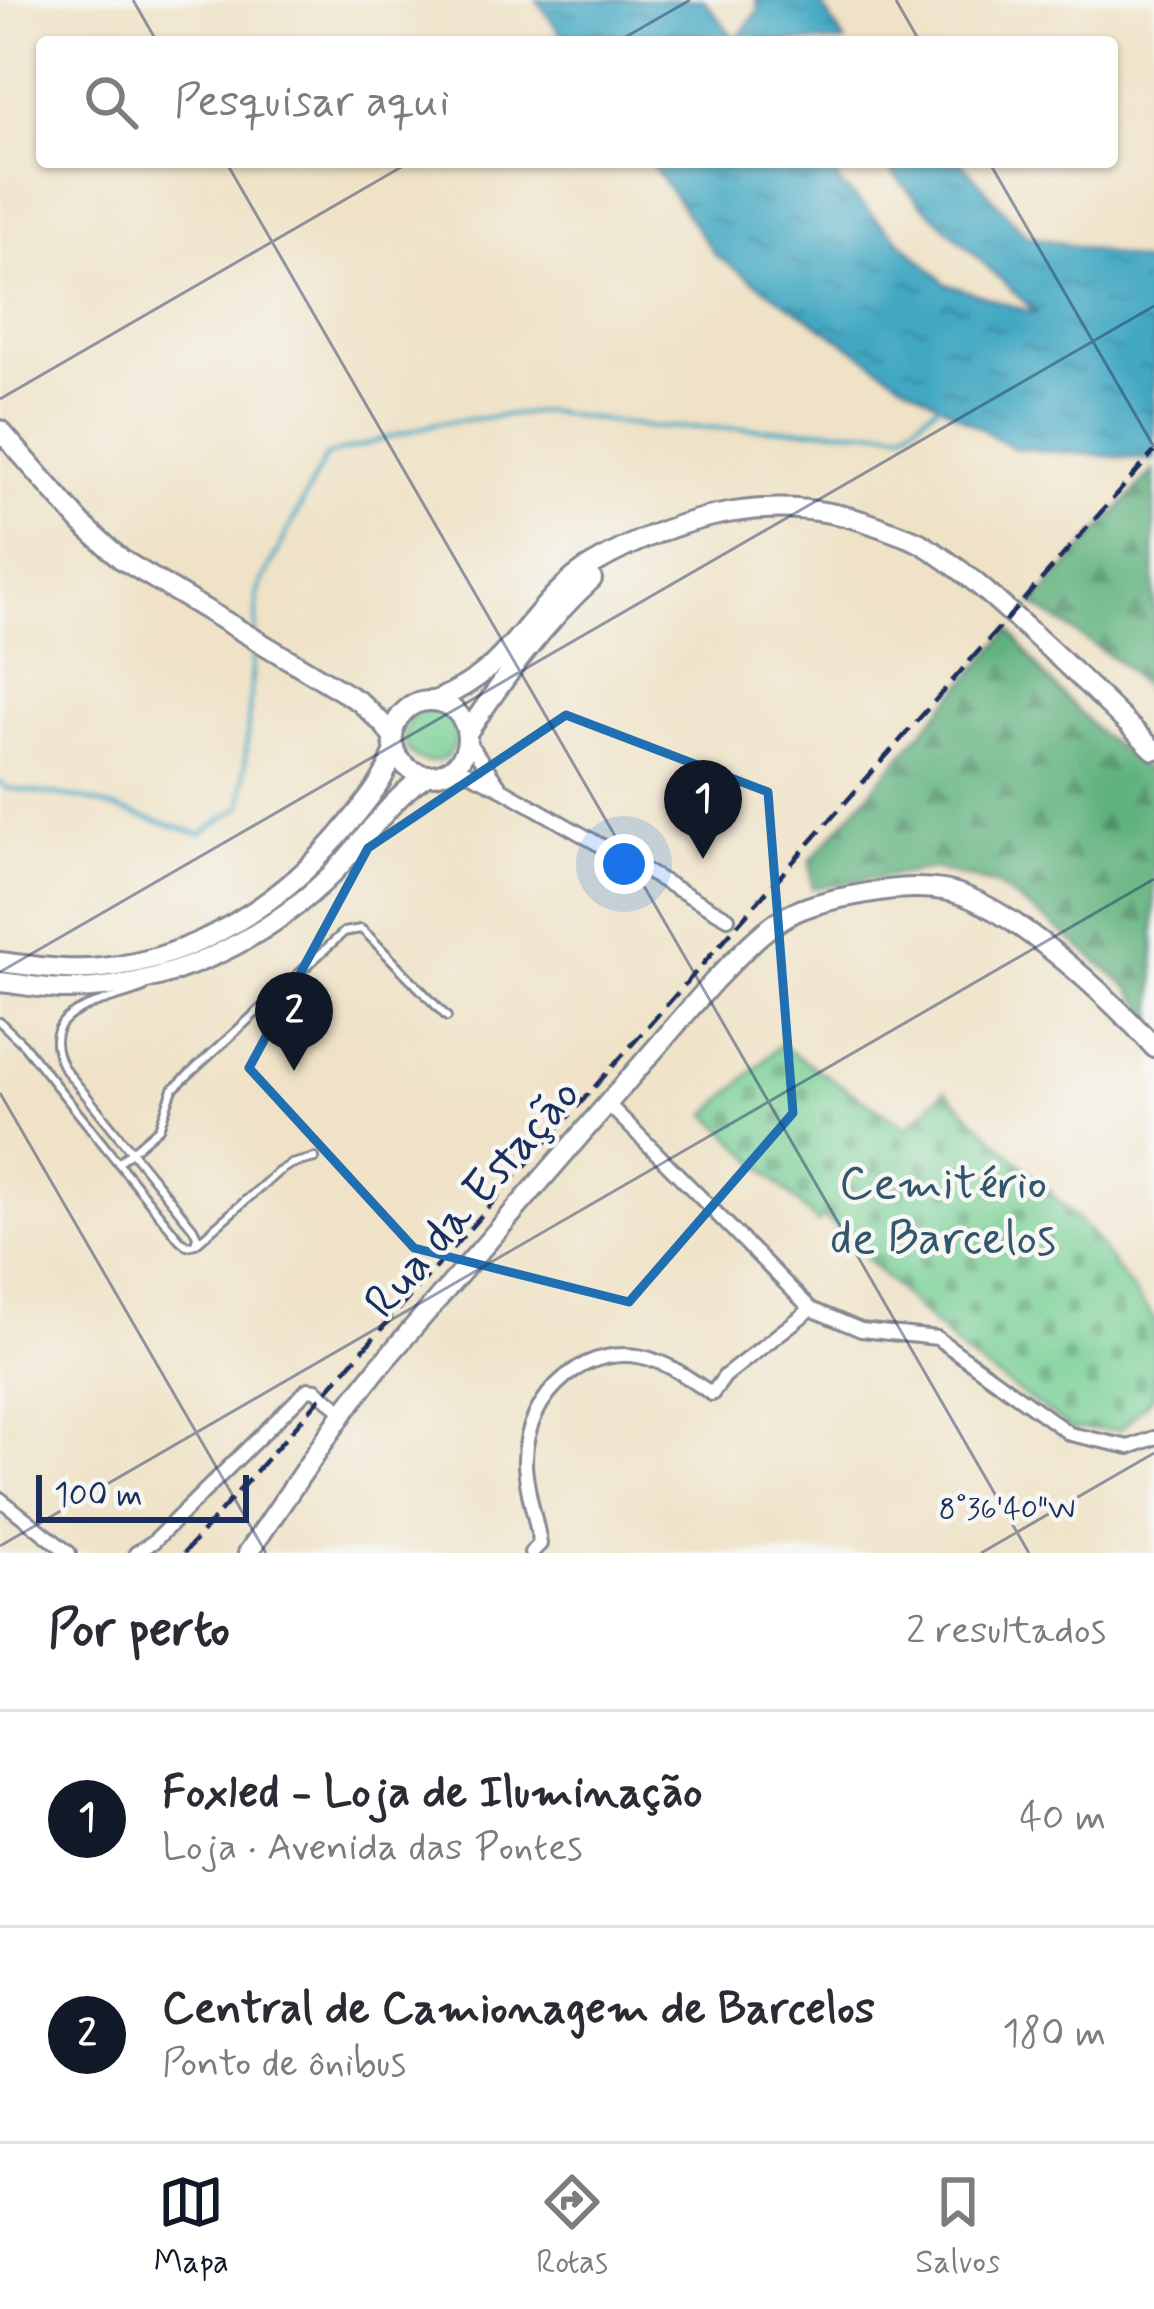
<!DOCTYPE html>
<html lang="pt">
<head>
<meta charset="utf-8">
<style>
  :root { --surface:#fff; --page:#f2f2f3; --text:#2b2b33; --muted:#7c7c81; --line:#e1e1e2; --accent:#111827 }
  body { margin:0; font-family:Mynerve,sans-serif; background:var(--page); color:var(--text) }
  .scale { position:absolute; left:36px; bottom:30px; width:213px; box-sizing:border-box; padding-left:12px; border:6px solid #1b2f5e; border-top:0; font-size:33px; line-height:42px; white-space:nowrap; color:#1b2f5e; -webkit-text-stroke:9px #f6f6f2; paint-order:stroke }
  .you { position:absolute; left:624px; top:864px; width:42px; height:42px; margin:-30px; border:9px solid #fff; border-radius:50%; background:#1a73e8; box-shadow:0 0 0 18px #1a73e833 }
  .badge { display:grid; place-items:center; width:78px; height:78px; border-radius:50%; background:var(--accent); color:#fff; font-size:39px; font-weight:700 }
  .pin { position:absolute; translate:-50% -99px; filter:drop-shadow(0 3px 6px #0008) }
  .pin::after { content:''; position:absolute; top:63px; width:42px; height:36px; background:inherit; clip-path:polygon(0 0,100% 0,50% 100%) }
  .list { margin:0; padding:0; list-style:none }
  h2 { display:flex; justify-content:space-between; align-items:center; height:156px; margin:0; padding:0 48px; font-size:51px }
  h2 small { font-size:39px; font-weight:400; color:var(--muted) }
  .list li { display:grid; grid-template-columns:78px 1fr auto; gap:36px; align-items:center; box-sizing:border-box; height:216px; padding:0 48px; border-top:3px solid var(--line) }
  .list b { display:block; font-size:45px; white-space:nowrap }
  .list p { margin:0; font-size:39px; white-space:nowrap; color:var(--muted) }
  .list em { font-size:39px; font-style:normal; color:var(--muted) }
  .icon { flex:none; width:66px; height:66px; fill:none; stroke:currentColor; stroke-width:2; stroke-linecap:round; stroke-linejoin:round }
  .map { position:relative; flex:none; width:1154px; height:1553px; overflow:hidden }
  .search { position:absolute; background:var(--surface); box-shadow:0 3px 9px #0004; left:36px; right:36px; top:36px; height:132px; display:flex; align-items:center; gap:30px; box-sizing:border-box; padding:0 42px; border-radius:12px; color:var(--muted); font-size:45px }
  .sheet { height:588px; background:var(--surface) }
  nav { display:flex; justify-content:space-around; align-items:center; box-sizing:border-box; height:168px; border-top:3px solid var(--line); background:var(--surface); font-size:33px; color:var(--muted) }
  nav a { display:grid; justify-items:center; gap:6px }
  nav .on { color:var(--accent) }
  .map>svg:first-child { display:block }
</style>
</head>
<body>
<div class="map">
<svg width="1154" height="1553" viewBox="0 0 1154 1553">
  <defs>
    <pattern id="forest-firs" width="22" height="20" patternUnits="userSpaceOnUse" patternTransform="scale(3)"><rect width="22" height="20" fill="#61b27e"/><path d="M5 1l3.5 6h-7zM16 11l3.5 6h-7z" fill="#4f916a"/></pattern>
    <pattern id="cemetery-stones" width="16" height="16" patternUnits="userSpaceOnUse" patternTransform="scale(3)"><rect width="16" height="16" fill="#77cf94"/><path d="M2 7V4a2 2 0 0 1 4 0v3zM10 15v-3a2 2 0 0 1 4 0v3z" fill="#61a87c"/></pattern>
    <pattern id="water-ripples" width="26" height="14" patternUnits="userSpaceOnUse" patternTransform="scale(3)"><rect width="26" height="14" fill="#42a8c2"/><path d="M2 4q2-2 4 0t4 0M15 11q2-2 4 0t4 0" fill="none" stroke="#3689a1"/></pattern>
  </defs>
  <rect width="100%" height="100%" fill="#f6f6f2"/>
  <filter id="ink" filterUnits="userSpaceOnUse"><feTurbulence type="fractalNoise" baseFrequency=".00833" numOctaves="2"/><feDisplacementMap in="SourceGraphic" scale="24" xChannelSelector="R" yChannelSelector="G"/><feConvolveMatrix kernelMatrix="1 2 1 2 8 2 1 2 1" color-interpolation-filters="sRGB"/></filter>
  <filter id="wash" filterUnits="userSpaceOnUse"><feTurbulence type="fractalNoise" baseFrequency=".004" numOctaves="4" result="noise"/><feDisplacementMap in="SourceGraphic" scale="48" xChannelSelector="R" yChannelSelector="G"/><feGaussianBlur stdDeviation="2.7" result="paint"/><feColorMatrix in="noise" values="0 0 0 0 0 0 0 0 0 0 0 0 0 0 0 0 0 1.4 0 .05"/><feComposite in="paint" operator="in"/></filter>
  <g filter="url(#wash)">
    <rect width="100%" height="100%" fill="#efe2c6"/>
    <!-- green -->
    <path fill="#77cf94" stroke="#497f79" stroke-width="3" d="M404 736a26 26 0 1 1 52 0a26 26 0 1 1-52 0Z"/>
    <!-- forest -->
    <path fill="url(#forest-firs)" stroke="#3e706e" stroke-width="3" d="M 1154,470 L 1154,698 L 1123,665 L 1033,604 Z
      M 1010,630 L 1042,673 L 1100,734 L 1154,776 L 1154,1021 L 1130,988 L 1049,922 L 996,885 L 934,869 L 812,888 L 810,861 Z"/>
    <!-- cemetery -->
    <path fill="url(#cemetery-stones)" stroke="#497f79" stroke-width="3" d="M 780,1045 L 907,1128 L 945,1090 L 1088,1230 L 1154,1319 L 1154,1395 L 1120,1430 L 1072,1429 L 965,1355 L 824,1217 L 818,1223 L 708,1114 Z"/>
    <!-- water -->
    <path fill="url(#water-ripples)" stroke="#2e6c90" stroke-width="3" d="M 537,0 L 704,0 L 736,40 L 759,9 L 755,0 L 819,0 L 845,42 L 566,42 Z
      M 650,162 L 838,162 L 838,182 L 946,284 L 1037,314 L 919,202 L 883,162 L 961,162 L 1026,235 L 1154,264 L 1154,460 L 1013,448 L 898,379 L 715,255 Z"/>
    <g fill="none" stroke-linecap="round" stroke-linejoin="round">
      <!-- stream -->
      <path stroke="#42a8c2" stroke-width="4.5" d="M 255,633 L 258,590 L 326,456 L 438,423 L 545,411 L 648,427 L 904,431 L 944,400
        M 0,783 L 7,788 L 84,799 L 200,834 L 242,806 L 254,645"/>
    </g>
  </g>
  <g filter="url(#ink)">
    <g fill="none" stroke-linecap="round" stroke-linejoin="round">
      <!-- service casing -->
      <g stroke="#858892" stroke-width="12">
        <path id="service" d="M 144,988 C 106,1004 31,1007 64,1068 L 193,1228 L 197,1236 L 195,1244
          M 0,1022 L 23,1044 L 179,1239 L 187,1246 L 195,1244
          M 118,1163 L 159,1128 L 173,1089 L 344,932 L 361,929 L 369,936 L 447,1017
          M 198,1242 L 278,1172 L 291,1164 L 315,1158"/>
      </g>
      <!-- minor casing -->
      <g stroke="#858892" stroke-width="18">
        <path id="minor" d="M 467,740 L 501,788
          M 454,766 L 502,789 L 728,918
          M 608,1104 L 811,1309 L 861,1330 L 937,1338 L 1070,1434 L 1129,1447 L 1154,1438
          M 0,1499 L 69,1553
          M 136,1553 L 153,1542 L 308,1389 L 316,1390 L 344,1412
          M 531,1553 L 540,1544 C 536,1517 525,1488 525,1462 C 524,1394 590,1336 656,1361 C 676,1368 694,1382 712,1394 L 725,1376 L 811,1309"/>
      </g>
      <!-- primary casing -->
      <g stroke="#858892" stroke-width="24">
        <path id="primary" d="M 0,430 L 82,524 L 121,559 L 360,702 L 385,726 L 393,738
          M 435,701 C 455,692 473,682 489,668 C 526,635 549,590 592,565 C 681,513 781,489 880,527 C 894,533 910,537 922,544 C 962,568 995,599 1029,630 C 1072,669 1113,709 1154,750
          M393 738a37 37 0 1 1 74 0a37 37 0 1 1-74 0Z
          M 467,733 C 504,678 543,624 592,579
          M 0,962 C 34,966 68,972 102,968 C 195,959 281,903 340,834 C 362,807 385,783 395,749
          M 0,982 C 21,984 43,989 65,989 C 163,990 262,943 331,875 C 364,842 388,800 427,775
          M 248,1553 L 344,1412 L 378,1368 L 714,981 C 735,960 756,935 782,919 C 801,907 829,900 851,896 C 882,890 911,885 943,890 C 1005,899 1113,1000 1154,1047"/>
      </g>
      <!-- service -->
      <use href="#service" stroke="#fff" stroke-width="6"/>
      <!-- minor -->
      <use href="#minor" stroke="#fff" stroke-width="12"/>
      <!-- primary -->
      <use href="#primary" stroke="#fff" stroke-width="18"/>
      <!-- rail -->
      <path stroke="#1b2f5e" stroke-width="4.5" stroke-dasharray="18 9" stroke-linecap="butt" d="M 184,1553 L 1154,452"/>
    </g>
  </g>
  <!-- marked area -->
  <path fill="none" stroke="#1f6fb2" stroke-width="9" stroke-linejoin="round" d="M 566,715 L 768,792 L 793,1113 L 629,1302 L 414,1248 L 249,1068 L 368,848 Z"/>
  <!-- ticks -->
  <path fill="none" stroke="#1b2f5e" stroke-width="3" stroke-opacity="0.45" d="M 133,0 L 157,42M 896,0 L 920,42M 617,42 L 690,0M 226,162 L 1029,1553M 989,162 L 1154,447M 0,399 L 410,162M 0,972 L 1154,306M 0,1093 L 266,1553M 0,1546 L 1154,879M 981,1553 L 1154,1453"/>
  <g text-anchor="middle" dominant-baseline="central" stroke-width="9" stroke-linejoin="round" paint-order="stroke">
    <!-- park labels -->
    <g font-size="48" fill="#32576c" stroke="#f6f6f2">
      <text x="943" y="1184">Cemitério<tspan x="943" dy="55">de Barcelos</tspan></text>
    </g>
    <!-- street labels -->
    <g font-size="48" fill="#1b2f5e" stroke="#f6f6f2">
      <text transform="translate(473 1199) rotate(-49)">Rua da Estação</text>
    </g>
  </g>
  <g font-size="30" text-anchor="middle" fill="#1b2f5e" stroke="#f6f6f2" stroke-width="9" stroke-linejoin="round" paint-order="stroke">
    <text x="1007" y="1518">8°36'40"W</text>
  </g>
</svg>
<div class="scale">100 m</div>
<div class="you"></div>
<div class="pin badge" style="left:703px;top:859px">1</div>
<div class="pin badge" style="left:294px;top:1071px">2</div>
<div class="search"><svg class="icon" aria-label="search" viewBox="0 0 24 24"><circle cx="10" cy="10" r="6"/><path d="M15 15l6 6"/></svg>Pesquisar aqui</div>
</div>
<section class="sheet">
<h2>Por perto<small>2 resultados</small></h2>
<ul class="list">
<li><span class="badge">1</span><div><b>Foxled - Loja de Iluminação</b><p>Loja · Avenida das Pontes</p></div><em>40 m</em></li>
<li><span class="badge">2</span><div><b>Central de Camionagem de Barcelos</b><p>Ponto de ônibus</p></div><em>180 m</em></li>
</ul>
</section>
<nav>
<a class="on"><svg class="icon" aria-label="map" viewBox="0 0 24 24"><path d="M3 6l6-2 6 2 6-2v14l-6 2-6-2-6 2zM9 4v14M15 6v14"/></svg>Mapa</a>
<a><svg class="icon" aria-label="directions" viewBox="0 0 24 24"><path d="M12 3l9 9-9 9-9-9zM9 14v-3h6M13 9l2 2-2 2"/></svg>Rotas</a>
<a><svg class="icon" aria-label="saved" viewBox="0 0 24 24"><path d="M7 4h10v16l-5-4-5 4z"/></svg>Salvos</a>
</nav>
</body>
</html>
